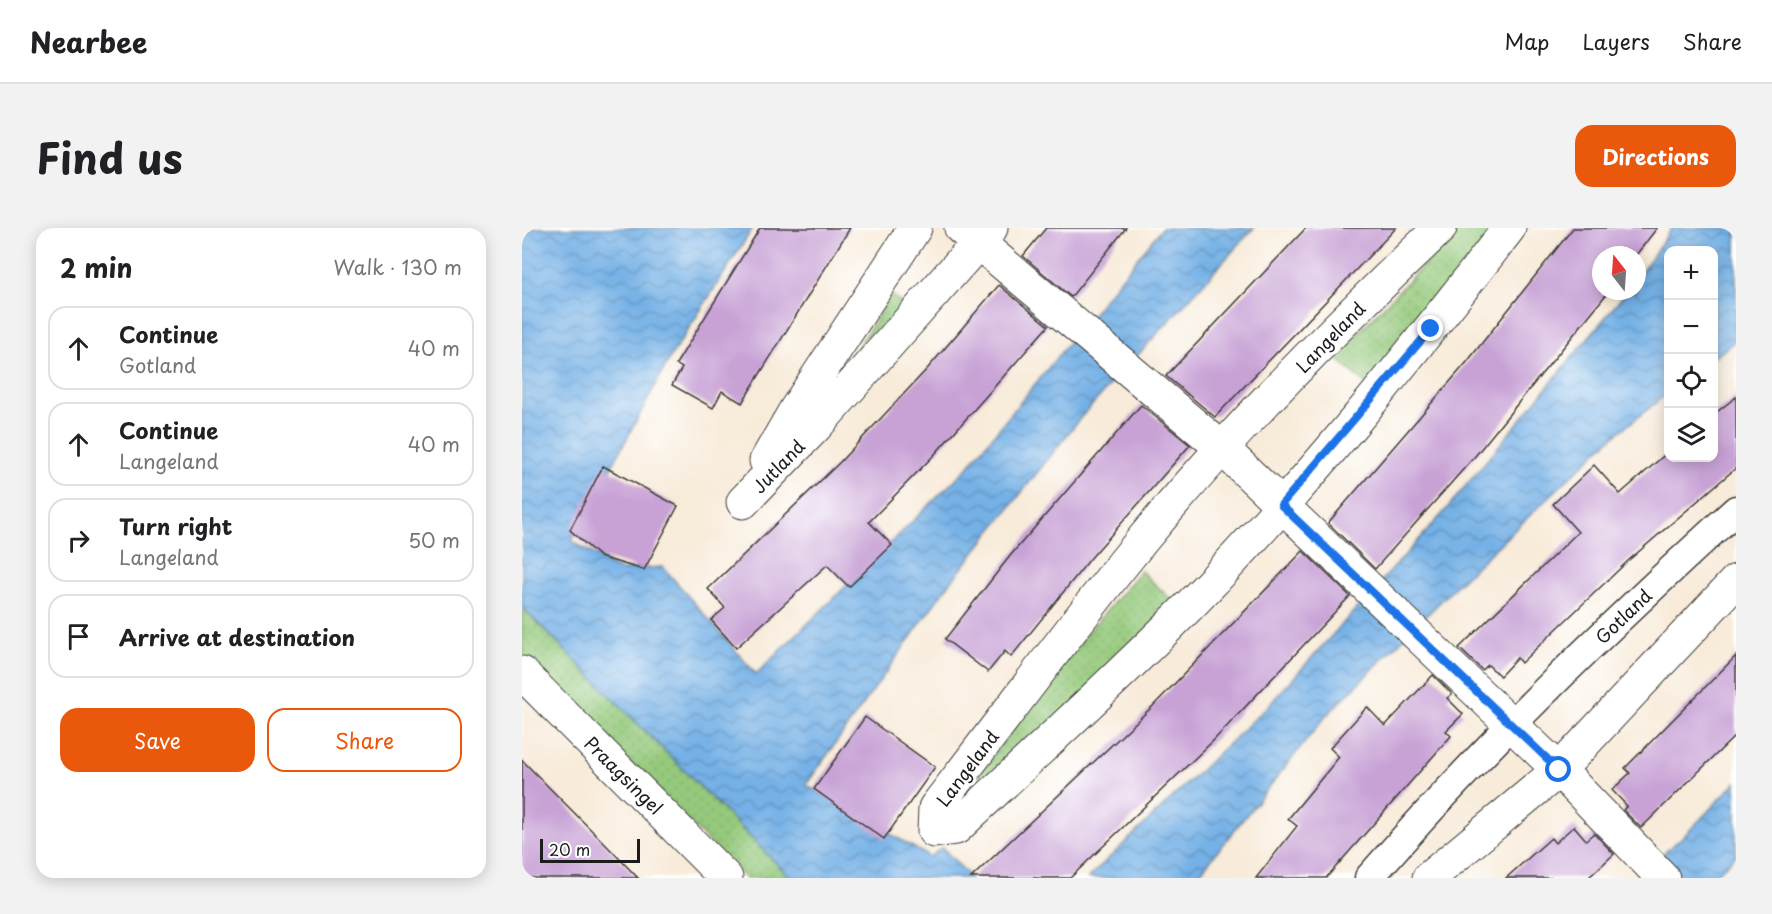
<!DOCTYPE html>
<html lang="en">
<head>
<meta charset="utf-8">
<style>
  :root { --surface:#fff; --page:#f2f2f2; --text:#202124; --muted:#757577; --line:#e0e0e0; --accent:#ea580c }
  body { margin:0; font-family:"Playpen Sans",sans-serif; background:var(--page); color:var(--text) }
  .controls { position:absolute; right:18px; top:18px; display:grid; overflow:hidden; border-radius:12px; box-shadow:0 3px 15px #0003 }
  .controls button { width:54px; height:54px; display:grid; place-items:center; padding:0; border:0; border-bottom:2px solid var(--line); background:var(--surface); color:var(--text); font:30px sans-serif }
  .compass { position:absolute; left:1070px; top:18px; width:54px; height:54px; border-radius:50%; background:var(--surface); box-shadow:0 3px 15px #0003; rotate:343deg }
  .scale { position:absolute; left:18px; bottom:15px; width:100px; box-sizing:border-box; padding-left:6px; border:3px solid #1c1c1c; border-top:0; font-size:16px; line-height:21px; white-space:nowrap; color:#1c1c1c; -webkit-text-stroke:4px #fff; paint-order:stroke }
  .stop { position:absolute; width:18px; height:18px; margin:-14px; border:4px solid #1a73e8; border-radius:50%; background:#fff }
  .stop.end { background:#1a73e8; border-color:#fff; box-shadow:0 2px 6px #0008 }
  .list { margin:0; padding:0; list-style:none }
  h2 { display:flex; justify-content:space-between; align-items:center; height:78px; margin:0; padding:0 24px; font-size:26px }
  h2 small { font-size:20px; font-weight:400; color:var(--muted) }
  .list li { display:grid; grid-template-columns:39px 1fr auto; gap:18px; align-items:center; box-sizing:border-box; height:84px; margin:0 12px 12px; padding:0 12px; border:2px solid var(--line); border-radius:18px }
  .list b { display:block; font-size:22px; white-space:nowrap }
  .list p { margin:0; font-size:20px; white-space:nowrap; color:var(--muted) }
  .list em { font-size:20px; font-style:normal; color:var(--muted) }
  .actions { display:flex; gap:12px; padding:18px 24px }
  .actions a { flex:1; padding:14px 0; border:2px solid var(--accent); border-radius:18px; text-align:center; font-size:21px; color:var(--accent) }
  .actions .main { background:var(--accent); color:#fff }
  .icon { flex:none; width:33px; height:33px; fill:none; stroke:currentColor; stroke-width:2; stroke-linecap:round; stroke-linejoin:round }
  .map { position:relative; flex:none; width:1214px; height:650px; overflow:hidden; border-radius:18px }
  header { display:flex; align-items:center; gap:36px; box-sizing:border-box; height:84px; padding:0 30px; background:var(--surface); border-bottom:2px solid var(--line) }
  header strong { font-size:28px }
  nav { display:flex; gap:33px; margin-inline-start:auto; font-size:21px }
  .intro { display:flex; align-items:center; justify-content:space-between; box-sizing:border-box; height:144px; padding:0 36px }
  h1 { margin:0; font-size:42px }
  .button { padding:15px 27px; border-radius:18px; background:var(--accent); color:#fff; font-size:21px; font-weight:700 }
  main { display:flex; gap:36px; padding:0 36px }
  aside { flex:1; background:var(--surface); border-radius:18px; box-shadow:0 3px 15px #0003 }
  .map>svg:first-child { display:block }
</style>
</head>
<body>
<header>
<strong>Nearbee</strong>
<nav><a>Map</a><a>Layers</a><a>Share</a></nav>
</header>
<div class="intro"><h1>Find us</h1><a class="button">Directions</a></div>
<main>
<aside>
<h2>2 min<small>Walk · 130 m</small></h2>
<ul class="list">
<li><svg class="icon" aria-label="ahead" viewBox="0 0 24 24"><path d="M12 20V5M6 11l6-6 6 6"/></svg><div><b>Continue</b><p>Gotland</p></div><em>40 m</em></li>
<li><svg class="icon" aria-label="ahead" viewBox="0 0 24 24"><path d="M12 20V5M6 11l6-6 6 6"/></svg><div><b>Continue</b><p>Langeland</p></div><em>40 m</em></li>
<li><svg class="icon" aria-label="right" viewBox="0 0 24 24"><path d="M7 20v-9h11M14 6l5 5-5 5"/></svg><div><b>Turn right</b><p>Langeland</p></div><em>50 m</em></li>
<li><svg class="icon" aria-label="arrive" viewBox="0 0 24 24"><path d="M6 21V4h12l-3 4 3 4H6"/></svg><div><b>Arrive at destination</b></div></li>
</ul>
<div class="actions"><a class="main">Save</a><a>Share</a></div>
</aside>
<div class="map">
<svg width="1214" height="650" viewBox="0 0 1214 650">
  <defs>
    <pattern id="grass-dots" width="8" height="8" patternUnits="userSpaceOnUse" patternTransform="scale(1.5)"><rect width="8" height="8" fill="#95c97b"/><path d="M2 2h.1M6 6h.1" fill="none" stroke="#80ac6a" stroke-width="1.8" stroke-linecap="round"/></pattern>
    <pattern id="water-waves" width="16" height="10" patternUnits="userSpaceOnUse" patternTransform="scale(1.5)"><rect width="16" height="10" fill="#74b1e6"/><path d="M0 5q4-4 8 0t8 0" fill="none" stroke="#5e8fba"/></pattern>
  </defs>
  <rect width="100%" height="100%" fill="#fff"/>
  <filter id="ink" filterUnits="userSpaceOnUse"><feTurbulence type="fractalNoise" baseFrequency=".0167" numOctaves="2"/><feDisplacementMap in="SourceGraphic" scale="12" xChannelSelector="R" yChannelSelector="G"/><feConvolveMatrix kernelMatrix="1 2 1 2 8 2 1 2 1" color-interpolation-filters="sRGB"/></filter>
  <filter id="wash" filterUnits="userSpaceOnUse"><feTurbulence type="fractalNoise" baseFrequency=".008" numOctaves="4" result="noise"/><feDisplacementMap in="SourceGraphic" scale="24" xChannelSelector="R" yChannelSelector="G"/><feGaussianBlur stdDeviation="1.35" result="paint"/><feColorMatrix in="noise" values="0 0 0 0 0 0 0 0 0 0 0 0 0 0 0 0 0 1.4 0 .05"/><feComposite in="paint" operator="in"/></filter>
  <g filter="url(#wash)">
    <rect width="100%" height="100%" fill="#f8ebd9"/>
    <!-- grass -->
    <path fill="url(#grass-dots)" stroke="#58724c" stroke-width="1.5" d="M 937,0 L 979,0 L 847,159 L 813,129 Z
      M 369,67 L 388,81 L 313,155 Z
      M 619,343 L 652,374 L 574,454 L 424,587 L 562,409 Z
      M 3,381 L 273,650 L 223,650 L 0,426 L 0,384 Z"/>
    <!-- water -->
    <path fill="url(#water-waves)" stroke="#486681" stroke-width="1.5" d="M 11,0 L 231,0 L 148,130 L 50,313 L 98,342 L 141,339 L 234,446 L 444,241 L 640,0 L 732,0 L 560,188 L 418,368 L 284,557 L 408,629 L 420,619 L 449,650 L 269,650 L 0,379 L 0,8 Z
      M 1150,0 L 1214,0 L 1214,112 L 1192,130 L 1192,22 L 1146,22 L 1146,165 L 1086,213 L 939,353 L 804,488 L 674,650 L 566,650 L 745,479 L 922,284 L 1105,63 L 1115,63 L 1115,50 Z
      M 1214,554 L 1214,627 L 1191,650 L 1113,650 L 1166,604 Z"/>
    <g id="blocks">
      <!-- building -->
      <path fill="#c8a2d5" d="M 238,0 L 328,0 L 220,175 L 200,163 L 191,180 L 150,157 L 160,140 L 154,136 Z
        M 524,0 L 604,0 L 549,69 L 501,28 Z
        M 784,0 L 874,0 L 693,189 L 644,148 Z
        M 1051,0 L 1135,0 L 1114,27 L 1079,27 L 1079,63 L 1087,63 L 954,227 L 853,341 L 806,295 L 945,134 Z
        M 477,57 L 526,98 L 413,226 L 347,294 L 370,317 L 327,359 L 305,337 L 214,420 L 189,392 L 203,380 L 186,361 L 317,235 L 406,140 Z
        M 1214,169 L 1214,240 L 1107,332 L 999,435 L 995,430 L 978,448 L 966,437 L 960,442 L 937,420 L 1056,304 L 1031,276 L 1072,237 L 1098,266 L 1146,224 L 1146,230 L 1191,230 L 1191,187 Z
        M 619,177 L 668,217 L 568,331 L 489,429 L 483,423 L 466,444 L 423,411 L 488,328 Z
        M 81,238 L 156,278 L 122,342 L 78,329 L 48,302 Z
        M 781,323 L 828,368 L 692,512 L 548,650 L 449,650 L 631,478 Z
        M 1214,428 L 1214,507 L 1119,600 L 1101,582 L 1105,578 L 1090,562 L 1108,545 L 1103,540 Z
        M 911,447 L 930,466 L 925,470 L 941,486 L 924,503 L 929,508 L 804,650 L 734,650 L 775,598 L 766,591 L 817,529 L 808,520 L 845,479 L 863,498 Z
        M 343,489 L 413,539 L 362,611 L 292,561 Z
        M 0,532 L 87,620 L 116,650 L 0,650 Z
        M 1052,598 L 1064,612 L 1072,605 L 1092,626 L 1066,650 L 984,650 L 1029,610 L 1033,615 Z"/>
    </g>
  </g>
  <g filter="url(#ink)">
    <use href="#blocks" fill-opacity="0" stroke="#3d3b38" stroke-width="1.5"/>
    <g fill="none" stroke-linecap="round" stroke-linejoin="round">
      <!-- pedestrian casing -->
      <g stroke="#3d3b38" stroke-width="31">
        <path id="pedestrian" d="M 847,650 C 961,519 1086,399 1214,282"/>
      </g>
      <!-- minor casing -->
      <g stroke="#3d3b38" stroke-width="35">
        <path id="minor" d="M 439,0 L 701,221 L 1037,542 L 1141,650
          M 918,0 C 811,101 705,208 612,322 C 544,406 479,494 413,580 L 412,603 L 434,600 C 514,524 597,450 674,371 C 786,255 888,128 987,0
          M 244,233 L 274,181 L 393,0
          M 221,274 L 295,197 L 469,0
          M 0,445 L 204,650
          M 907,650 L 1037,542 L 1214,353"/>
      </g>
      <!-- pedestrian -->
      <use href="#pedestrian" stroke="#fff" stroke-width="28"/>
      <!-- minor -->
      <use href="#minor" stroke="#fff" stroke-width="33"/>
    </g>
  </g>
  <g fill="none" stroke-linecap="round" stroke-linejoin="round" filter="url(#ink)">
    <!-- route -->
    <path stroke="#1a73e8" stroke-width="8" d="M 909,101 L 759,277 L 1037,542"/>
  </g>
  <g text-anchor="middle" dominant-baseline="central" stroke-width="6" stroke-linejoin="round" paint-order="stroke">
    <!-- street labels -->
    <g font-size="18" fill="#1c1c1c" stroke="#fff">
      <text transform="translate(808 109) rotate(-46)">Langeland</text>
      <text transform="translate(256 238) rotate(-46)">Jutland</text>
      <text transform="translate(1101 388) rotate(-44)">Gotland</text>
      <text transform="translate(445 540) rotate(-53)">Langeland</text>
      <text transform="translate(102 547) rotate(45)">Praagsingel</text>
    </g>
  </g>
</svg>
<div class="controls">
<button>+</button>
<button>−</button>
<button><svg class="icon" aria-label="locate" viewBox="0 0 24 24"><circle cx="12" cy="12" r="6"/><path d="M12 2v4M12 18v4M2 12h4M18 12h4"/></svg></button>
<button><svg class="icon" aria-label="layers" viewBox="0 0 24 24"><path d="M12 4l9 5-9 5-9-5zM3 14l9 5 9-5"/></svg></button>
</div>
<svg class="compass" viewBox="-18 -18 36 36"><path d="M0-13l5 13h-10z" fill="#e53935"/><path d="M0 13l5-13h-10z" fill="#757577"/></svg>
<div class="scale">20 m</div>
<div class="stop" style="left:1037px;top:542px"></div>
<div class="stop end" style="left:909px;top:101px"></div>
</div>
</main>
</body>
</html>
